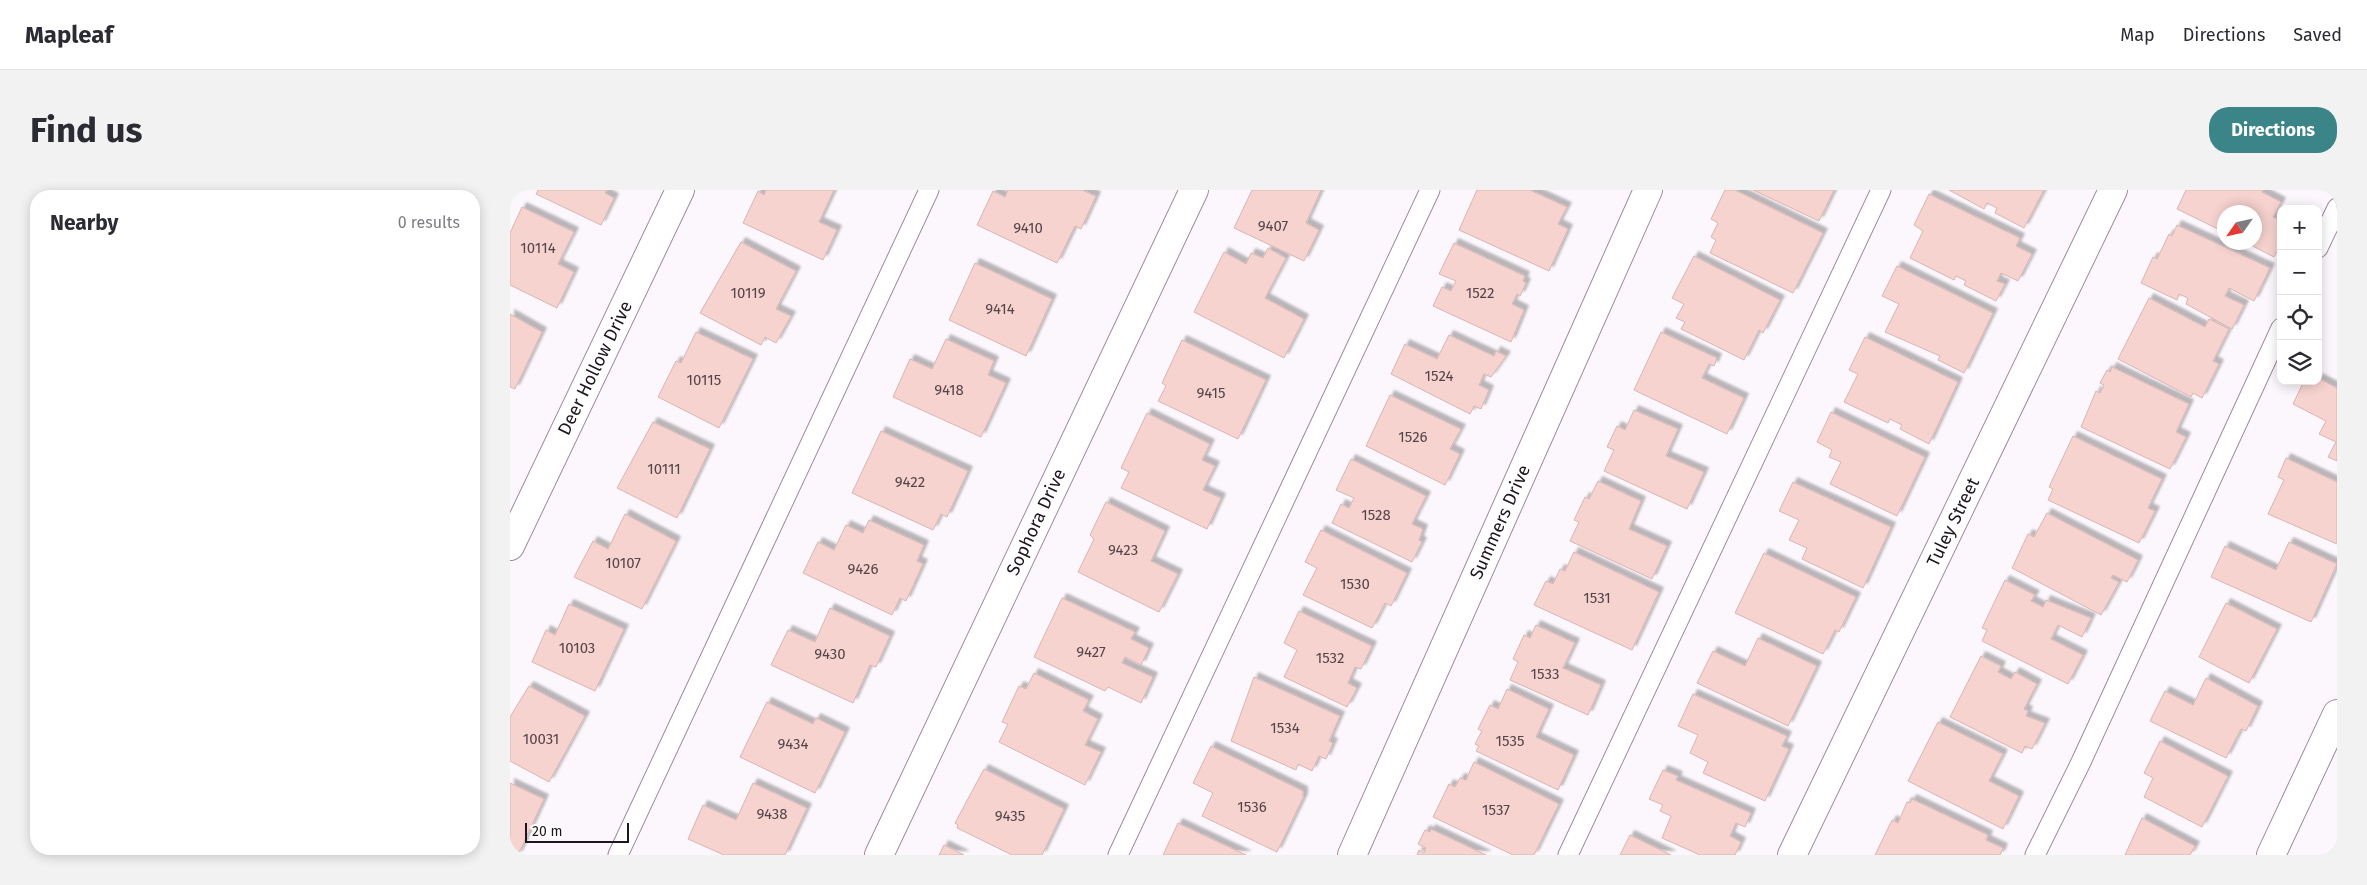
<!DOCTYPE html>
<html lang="en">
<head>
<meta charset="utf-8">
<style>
  :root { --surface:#fff; --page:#f2f2f3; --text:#2b2b33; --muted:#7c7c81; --line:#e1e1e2; --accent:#3b8487 }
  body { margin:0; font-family:"Fira Sans",sans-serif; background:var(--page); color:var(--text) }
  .controls { position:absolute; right:15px; top:15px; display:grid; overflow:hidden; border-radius:10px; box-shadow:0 2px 12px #0003 }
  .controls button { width:45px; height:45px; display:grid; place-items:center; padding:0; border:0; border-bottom:1px solid var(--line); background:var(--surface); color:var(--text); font:25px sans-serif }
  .compass { position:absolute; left:1707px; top:15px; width:45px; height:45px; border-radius:50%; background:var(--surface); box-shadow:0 2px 12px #0003; rotate:236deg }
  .scale { position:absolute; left:15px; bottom:12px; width:104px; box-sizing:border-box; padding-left:5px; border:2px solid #1e161e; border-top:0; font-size:14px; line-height:18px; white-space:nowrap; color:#1e161e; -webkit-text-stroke:4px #fff; paint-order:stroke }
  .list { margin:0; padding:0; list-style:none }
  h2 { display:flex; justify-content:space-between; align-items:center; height:65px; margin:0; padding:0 20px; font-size:21px }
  h2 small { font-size:16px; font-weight:400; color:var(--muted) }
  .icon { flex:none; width:28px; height:28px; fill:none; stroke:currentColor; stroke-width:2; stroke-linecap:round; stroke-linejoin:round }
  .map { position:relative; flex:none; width:1827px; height:665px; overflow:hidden; border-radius:20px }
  header { display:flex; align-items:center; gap:30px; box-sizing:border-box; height:70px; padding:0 25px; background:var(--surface); border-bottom:1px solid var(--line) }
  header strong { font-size:24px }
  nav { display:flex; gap:28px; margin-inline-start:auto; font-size:18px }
  .intro { display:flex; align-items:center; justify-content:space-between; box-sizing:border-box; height:120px; padding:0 30px }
  h1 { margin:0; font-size:35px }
  .button { padding:12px 22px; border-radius:20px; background:var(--accent); color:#fff; font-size:18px; font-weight:700 }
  main { display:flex; gap:30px; padding:0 30px }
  aside { flex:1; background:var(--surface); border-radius:20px; box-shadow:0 2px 12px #0003 }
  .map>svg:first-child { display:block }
</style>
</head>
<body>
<header>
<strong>Mapleaf</strong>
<nav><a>Map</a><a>Directions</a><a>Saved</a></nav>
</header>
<div class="intro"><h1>Find us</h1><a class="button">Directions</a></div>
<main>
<aside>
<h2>Nearby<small>0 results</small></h2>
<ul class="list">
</ul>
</aside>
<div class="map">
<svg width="1827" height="665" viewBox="0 0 1827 665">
  <defs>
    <filter id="shadow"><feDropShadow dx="4.5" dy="-4.5" stdDeviation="1" flood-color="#0004"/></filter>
  </defs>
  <rect width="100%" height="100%" fill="#fcf7fc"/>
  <!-- building -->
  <path fill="#f7d3cf" stroke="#d8b5b2" filter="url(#shadow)" d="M 28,0 L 97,0 L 95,3 L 104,8 L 91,35 L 26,4 Z
    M 256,0 L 324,0 L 309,32 L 327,40 L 313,70 L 233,33 L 248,1 L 254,5 Z
    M 498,0 L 572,0 L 586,6 L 571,39 L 565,36 L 547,73 L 467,35 L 483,1 L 495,7 Z
    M 742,0 L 811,0 L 796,33 L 809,40 L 794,71 L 724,38 Z
    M 967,0 L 1020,0 L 1057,17 L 1048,34 L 1058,39 L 1039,81 L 949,40 Z
    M 1215,0 L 1225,0 L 1313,43 L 1283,103 L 1200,63 L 1206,50 L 1201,47 L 1208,33 L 1201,29 Z
    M 1243,0 L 1324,0 L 1309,31 Z
    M 1439,0 L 1534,0 L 1514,38 L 1485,23 L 1487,18 L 1477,13 L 1474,19 Z
    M 1676,0 L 1753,0 L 1752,2 L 1771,12 L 1763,27 L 1771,31 L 1771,54 L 1764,67 L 1735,52 L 1744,52 L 1744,22 L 1714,22 L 1714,42 L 1667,19 Z
    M 1419,4 L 1510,48 L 1506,56 L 1522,64 L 1508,91 L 1491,83 L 1487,91 L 1495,94 L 1486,111 L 1454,95 L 1456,91 L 1446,86 L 1444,90 L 1400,68 L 1413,41 L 1404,35 Z
    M 12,17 L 64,42 L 48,74 L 64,82 L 47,118 L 0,95 L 0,43 Z
    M 1667,35 L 1760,78 L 1744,111 L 1719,98 L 1715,106 L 1734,115 L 1722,139 L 1676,114 L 1678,108 L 1669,104 L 1667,110 L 1631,93 L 1643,67 L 1647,69 L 1659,44 L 1662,46 Z
    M 231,52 L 286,81 L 266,119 L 281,126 L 266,153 L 255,147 L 251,155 L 190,123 Z
    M 944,53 L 1015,86 L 1013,91 L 1016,93 L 1010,106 L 1007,104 L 1002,114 L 1014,120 L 1001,152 L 923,116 L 932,97 L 941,101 L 946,91 L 929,84 Z
    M 758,58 L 776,68 L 755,108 L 794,129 L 774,168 L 684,122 L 714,62 L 736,74 L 741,63 L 753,68 Z
    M 1184,66 L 1270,110 L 1253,143 L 1249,140 L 1234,170 L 1171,139 L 1175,132 L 1166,128 L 1174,114 L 1162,108 Z
    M 465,73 L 542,109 L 516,166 L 439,130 Z
    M 1387,76 L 1483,123 L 1454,183 L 1428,170 L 1430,166 L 1375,142 L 1389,114 L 1372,106 Z
    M 1639,108 L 1695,137 L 1699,129 L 1719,139 L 1703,171 L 1709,174 L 1692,208 L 1683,203 L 1681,207 L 1608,169 Z
    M 0,124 L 32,142 L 5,199 L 0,197 Z
    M 186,142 L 243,169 L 209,238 L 148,207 L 166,171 L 171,173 Z
    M 1151,142 L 1207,168 L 1204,176 L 1199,174 L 1192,188 L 1234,208 L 1217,244 L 1124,200 Z
    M 939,145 L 984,166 L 986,161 L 996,166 L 981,187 L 974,184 L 969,195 L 979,200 L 971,219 L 964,216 L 960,224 L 881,184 L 895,154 L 927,169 Z
    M 1355,147 L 1448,192 L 1419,254 L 1390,239 L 1392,235 L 1380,229 L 1378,233 L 1334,212 L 1348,184 L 1339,180 Z
    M 436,149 L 484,171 L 478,185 L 496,193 L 471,247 L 383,207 L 400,169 L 422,179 Z
    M 672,150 L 756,190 L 728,249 L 648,211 L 656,196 L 652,193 Z
    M 1602,177 L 1679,214 L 1666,242 L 1676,247 L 1660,279 L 1571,237 L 1586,201 L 1590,203 L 1594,195 L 1590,193 L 1597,180 L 1600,182 Z
    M 1808,188 L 1827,198 L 1827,271 L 1818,267 L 1826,252 L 1809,244 L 1816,231 L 1783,214 L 1794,191 L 1808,191 Z
    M 880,205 L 951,239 L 940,259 L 950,264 L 935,295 L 856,256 Z
    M 1124,220 L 1168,239 L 1156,266 L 1194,282 L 1177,319 L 1094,281 L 1104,260 L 1097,257 L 1107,236 L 1115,240 Z
    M 1321,222 L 1415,267 L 1387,326 L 1320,294 L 1331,272 L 1319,267 L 1322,260 L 1307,252 Z
    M 637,223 L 700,254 L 692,270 L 705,276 L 693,300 L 711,308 L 697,339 L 611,298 L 619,282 L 611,278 Z
    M 143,232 L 200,259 L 167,328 L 107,298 Z
    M 371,241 L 458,281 L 437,327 L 431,324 L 423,340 L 342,303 Z
    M 1563,246 L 1652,289 L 1638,318 L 1645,321 L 1629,353 L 1538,310 L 1543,299 L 1539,297 Z
    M 1776,268 L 1827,292 L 1827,354 L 1758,324 L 1774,290 L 1768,287 Z
    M 841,269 L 916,306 L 902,334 L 913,339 L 909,350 L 912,352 L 902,372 L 822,333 L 831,314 L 839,318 L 844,308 L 826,300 Z
    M 1088,291 L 1131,311 L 1119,339 L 1157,356 L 1142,389 L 1060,351 L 1069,332 L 1064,330 L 1075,307 L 1079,309 Z
    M 1283,292 L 1381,337 L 1353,398 L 1292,369 L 1297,358 L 1279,350 L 1289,330 L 1269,321 Z
    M 596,312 L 655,341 L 641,371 L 668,384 L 649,422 L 568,382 L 584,349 L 580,345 Z
    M 1537,323 L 1628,370 L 1617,392 L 1603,385 L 1601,388 L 1609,392 L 1591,425 L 1502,378 L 1518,344 L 1524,347 Z
    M 115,324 L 166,351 L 132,419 L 64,387 L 83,351 L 98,359 Z
    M 359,330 L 414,355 L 407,371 L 413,374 L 396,411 L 390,408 L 382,425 L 293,383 L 308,352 L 324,360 L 336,335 L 353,343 Z
    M 811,340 L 897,383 L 881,416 L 875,413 L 862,438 L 793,405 L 807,378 L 795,372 Z
    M 1779,352 L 1827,374 L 1801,432 L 1701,387 L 1715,356 L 1766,380 Z
    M 1064,362 L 1149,402 L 1122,460 L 1024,415 L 1036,391 L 1043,394 L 1050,379 L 1055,381 Z
    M 1254,363 L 1346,407 L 1329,442 L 1325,440 L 1313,464 L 1225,423 Z
    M 1495,390 L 1525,405 L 1521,411 L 1533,417 L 1536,410 L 1581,428 L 1572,447 L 1548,435 L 1541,449 L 1573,465 L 1558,494 L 1472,451 L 1477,440 L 1472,438 Z
    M 552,408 L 625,442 L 621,449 L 639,458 L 631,475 L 615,467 L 612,473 L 643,487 L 631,513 L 598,497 L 595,501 L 524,467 Z
    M 1716,413 L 1767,439 L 1739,493 L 1689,467 Z
    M 59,414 L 114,439 L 85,501 L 22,472 L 36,440 L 45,445 Z
    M 320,418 L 380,446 L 366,477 L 360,475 L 343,513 L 261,475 L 278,440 L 305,452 Z
    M 789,421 L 862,456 L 851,479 L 845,477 L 838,493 L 847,498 L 837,517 L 774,487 L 787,460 L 774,453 Z
    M 1026,435 L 1065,453 L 1053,478 L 1091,495 L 1078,525 L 1000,490 L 1008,472 L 1003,469 L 1014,445 L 1020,448 Z
    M 1248,448 L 1307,476 L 1278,536 L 1187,493 L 1203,461 L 1235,476 Z
    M 1471,466 L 1491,476 L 1488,482 L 1501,489 L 1505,482 L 1527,494 L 1514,519 L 1518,521 L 1516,526 L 1535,533 L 1522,559 L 1515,556 L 1512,563 L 1440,527 Z
    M 524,483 L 579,510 L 573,521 L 588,529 L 575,555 L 591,562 L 575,595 L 489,552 L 498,534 L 492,532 L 509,496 L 516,499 Z
    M 744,487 L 830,526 L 819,551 L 823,553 L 816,569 L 809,566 L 802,581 L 788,574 L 786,580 L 721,551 Z
    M 1696,488 L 1748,516 L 1736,541 L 1731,539 L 1716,568 L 1640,531 L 1655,501 L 1683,515 Z
    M 19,496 L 75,526 L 39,592 L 0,571 L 0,527 Z
    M 997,499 L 1039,519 L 1026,547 L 1064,565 L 1048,600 L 966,561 L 969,556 L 965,554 L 972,541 L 968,539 L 980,515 L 988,519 Z
    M 1183,504 L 1277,546 L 1272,556 L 1279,559 L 1255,611 L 1193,583 L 1198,572 L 1180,563 L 1188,545 L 1168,536 Z
    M 257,512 L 303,534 L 306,528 L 335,542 L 305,603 L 230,567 Z
    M 1428,532 L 1493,564 L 1479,591 L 1509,606 L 1493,639 L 1398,591 Z
    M 1650,551 L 1718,586 L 1692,637 L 1634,607 L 1643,588 L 1634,583 Z
    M 701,556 L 793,601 L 793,608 L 767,662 L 692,626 L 703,603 L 683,593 Z
    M 964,572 L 1049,614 L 1024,665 L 1003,665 L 923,627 L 939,594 L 945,597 L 950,588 L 956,590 Z
    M 474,579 L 554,619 L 532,665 L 502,665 L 447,638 L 448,635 L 445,633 Z
    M 1153,580 L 1168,586 L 1166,590 L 1241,623 L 1235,637 L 1226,633 L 1220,646 L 1231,652 L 1225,665 L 1190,665 L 1152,648 L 1161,626 L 1150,621 L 1153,615 L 1139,609 Z
    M 0,593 L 34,609 L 8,665 L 0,665 Z
    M 243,593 L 297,618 L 275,665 L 214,665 L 178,649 L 193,615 L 226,630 Z
    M 1402,609 L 1478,645 L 1476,650 L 1493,658 L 1490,665 L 1365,665 L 1382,630 L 1388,633 L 1397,612 L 1400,613 Z
    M 1632,628 L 1685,656 L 1680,665 L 1615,665 Z
    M 668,633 L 736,665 L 653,665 Z
    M 921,639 L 976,665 L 907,665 L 909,660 L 914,663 L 916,658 L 908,654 L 915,640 L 920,642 Z
    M 1120,645 L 1161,665 L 1110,665 Z
    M 434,655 L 454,665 L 429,665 Z"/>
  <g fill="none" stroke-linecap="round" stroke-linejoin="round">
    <!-- lane casing -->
    <g stroke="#a08aa0" stroke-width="21">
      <path id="lane" d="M 1808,58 L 1827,18
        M 108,665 L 419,0
        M 608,665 L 920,0
        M 1058,665 L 1371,0
        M 1525,665 L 1571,572 L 1771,138"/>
    </g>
    <!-- street casing -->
    <g stroke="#a08aa0" stroke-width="30">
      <path id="street" d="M 0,356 L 170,0
        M 369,665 L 684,0
        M 842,665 L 1138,0
        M 1282,665 L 1603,0
        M 1761,665 L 1827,524"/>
    </g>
    <!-- lane -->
    <use href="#lane" stroke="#fff" stroke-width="19"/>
    <!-- street -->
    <use href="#street" stroke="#fff" stroke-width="28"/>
  </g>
  <g text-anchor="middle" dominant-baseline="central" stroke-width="4" stroke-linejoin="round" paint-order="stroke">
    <!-- number labels -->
    <g font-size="15" fill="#54454a">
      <text x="763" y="36">9407</text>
      <text x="518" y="38">9410</text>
      <text x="28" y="58">10114</text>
      <text x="238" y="103">10119</text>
      <text x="970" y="103">1522</text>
      <text x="490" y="119">9414</text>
      <text x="929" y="186">1524</text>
      <text x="194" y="190">10115</text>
      <text x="439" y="200">9418</text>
      <text x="701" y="203">9415</text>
      <text x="903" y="247">1526</text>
      <text x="154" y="279">10111</text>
      <text x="400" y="292">9422</text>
      <text x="866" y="325">1528</text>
      <text x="613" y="360">9423</text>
      <text x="113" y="373">10107</text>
      <text x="353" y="379">9426</text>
      <text x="845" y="394">1530</text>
      <text x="1087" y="408">1531</text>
      <text x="67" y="458">10103</text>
      <text x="581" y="462">9427</text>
      <text x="320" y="464">9430</text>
      <text x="820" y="468">1532</text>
      <text x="1035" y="484">1533</text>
      <text x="775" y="538">1534</text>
      <text x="31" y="549">10031</text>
      <text x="1000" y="551">1535</text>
      <text x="283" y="554">9434</text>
      <text x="742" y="617">1536</text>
      <text x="986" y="620">1537</text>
      <text x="262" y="624">9438</text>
      <text x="500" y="626">9435</text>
    </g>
    <!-- street labels -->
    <g font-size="18" fill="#1e161e" stroke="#fff">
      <text transform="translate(85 178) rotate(-64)">Deer Hollow Drive</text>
      <text transform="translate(526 332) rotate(-65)">Sophora Drive</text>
      <text transform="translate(990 332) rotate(-66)">Summers Drive</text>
      <text transform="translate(1443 332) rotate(-64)">Tuley Street</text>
    </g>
  </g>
</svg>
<div class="controls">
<button>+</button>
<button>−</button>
<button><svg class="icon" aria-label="locate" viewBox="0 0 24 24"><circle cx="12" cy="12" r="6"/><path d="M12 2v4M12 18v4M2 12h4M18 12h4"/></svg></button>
<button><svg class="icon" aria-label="layers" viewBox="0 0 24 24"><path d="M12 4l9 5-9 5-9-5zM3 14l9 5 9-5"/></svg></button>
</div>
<svg class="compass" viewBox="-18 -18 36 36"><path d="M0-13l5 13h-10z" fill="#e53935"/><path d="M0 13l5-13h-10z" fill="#7c7c81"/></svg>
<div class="scale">20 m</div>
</div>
</main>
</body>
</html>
